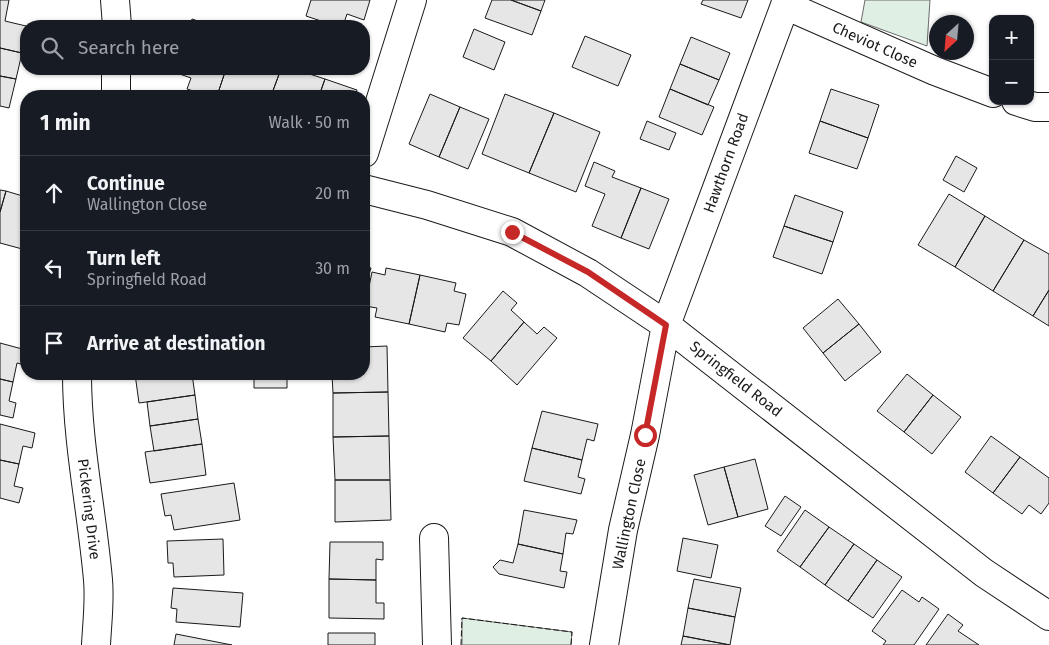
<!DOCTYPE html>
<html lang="en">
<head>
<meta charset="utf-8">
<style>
  :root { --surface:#171b24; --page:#242831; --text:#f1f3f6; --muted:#9ea1a6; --line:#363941 }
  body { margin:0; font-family:"Fira Sans",sans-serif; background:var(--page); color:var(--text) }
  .controls { position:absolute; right:15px; top:15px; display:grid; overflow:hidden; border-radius:10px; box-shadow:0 1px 4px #0004 }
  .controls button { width:45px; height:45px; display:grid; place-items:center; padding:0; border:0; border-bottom:1px solid var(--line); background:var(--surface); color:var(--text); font:25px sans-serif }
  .compass { position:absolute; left:929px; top:15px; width:45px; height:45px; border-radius:50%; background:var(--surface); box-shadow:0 1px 4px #0004; rotate:206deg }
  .stop { position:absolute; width:15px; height:15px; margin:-11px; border:4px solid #c62828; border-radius:50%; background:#fff }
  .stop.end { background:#c62828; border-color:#fff; box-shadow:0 1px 5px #0008 }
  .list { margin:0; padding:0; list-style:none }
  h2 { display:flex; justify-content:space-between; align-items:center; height:65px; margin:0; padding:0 20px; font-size:21px }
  h2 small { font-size:16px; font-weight:400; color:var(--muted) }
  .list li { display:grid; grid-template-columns:32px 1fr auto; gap:15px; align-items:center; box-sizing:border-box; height:75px; padding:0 20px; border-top:1px solid var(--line) }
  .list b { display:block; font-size:19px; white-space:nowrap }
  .list p { margin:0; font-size:16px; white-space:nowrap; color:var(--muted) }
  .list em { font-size:16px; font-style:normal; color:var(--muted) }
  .icon { flex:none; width:28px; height:28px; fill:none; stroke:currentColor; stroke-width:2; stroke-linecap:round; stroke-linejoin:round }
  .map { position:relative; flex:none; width:1049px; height:645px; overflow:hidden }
  .search { position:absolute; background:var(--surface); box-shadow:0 1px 4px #0004; left:20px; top:20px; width:350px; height:55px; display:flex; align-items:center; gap:12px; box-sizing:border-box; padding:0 18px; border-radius:20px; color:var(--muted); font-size:19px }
  .panel { position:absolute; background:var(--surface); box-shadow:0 1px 4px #0004; left:20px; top:90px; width:350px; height:290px; border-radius:20px }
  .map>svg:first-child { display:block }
</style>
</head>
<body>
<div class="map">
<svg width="1049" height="645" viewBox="0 0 1049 645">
  <rect width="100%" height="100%" fill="#fff"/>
  <!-- green -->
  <path fill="#e0efe3" stroke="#6a6a6a" d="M 865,0 L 930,0 L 927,46 L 861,22 Z
    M 462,618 L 572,632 L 571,645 L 462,645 Z"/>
  <!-- building -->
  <path fill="#e6e6e6" stroke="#1a1a1a" d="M 0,0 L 9,0 L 5,21 L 26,26 L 22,53 L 0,48 Z
    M 311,0 L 370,0 L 364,20 L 347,14 L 343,26 L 336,26 L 306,16 Z
    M 492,0 L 511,0 L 541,11 L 532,35 L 485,18 Z
    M 511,0 L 545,0 L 541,11 Z
    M 703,0 L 748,0 L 741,18 L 701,4 Z
    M 192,19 L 213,26 L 190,26 Z
    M 474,29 L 505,42 L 494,70 L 463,57 Z
    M 585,36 L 631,55 L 618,86 L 572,67 Z
    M 691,37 L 730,53 L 719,80 L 680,64 Z
    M 0,48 L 22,53 L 16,79 L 0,76 Z
    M 680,64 L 719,80 L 708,105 L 670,89 Z
    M 175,69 L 226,69 L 217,96 L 209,96 L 187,89 L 191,78 L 174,72 Z
    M 226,69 L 281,69 L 271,96 L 257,92 L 255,96 L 217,96 Z
    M 281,69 L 294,69 L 325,79 L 319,96 L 271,96 Z
    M 0,76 L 16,79 L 9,108 L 0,106 Z
    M 325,79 L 357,90 L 355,96 L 319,96 Z
    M 670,89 L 714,107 L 702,135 L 659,117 Z
    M 831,89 L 879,105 L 868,138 L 820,121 Z
    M 430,94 L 460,107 L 439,157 L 409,144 Z
    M 505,94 L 554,113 L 529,173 L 482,154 Z
    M 460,107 L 489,119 L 468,169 L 439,157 Z
    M 554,113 L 600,132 L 576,192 L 529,173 Z
    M 647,121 L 676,133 L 669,150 L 640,139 Z
    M 820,121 L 868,138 L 857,169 L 809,153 Z
    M 956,156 L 977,168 L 964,192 L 943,180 Z
    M 594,162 L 615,171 L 612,177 L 641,188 L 621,238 L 592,226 L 605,194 L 585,186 Z
    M 641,188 L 669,199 L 649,249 L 621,238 Z
    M 0,190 L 6,191 L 0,212 Z
    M 6,191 L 26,197 L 26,250 L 0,243 L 0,212 Z
    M 949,194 L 985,216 L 955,267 L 918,245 Z
    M 795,195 L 843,212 L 833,242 L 784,226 Z
    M 985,216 L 1024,240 L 993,291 L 955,267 Z
    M 784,226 L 833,242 L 822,274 L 773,257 Z
    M 1024,240 L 1049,254 L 1049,290 L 1033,316 L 993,291 Z
    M 364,266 L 371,268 L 364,291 Z
    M 386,268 L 420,275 L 409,324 L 375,317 L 377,308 L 365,306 L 372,272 L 385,275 Z
    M 420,275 L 456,283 L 454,291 L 466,294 L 459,325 L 447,323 L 445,332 L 409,324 Z
    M 1049,290 L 1049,326 L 1033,316 Z
    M 503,291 L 517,303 L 511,310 L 524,322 L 491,361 L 463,338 Z
    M 838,299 L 859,324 L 823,353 L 803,328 Z
    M 524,322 L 537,334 L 544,327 L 557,338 L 517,385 L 491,361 Z
    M 859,324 L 881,352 L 845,381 L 823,353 Z
    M 0,343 L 26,350 L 25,365 L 17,363 L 13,382 L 0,379 Z
    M 387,346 L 388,392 L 333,393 L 332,374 L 364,374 L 364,347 Z
    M 135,374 L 192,374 L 195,395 L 139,403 Z
    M 254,374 L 287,374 L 287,388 L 254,388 Z
    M 907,374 L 933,395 L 904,432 L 877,411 Z
    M 0,379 L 13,382 L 9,401 L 16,403 L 13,418 L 0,415 Z
    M 388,392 L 389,436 L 333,437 L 333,393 Z
    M 195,395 L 198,419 L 150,426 L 147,402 Z
    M 933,395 L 961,417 L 932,454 L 904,432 Z
    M 542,411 L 598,424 L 594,441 L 587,439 L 582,460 L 532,448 Z
    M 198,419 L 202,444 L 154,451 L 150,426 Z
    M 0,424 L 35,433 L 32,448 L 23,446 L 19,464 L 0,460 Z
    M 389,436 L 390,480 L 335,480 L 333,437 Z
    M 991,436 L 1020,457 L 993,493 L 965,472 Z
    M 202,444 L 206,475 L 150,483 L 145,452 Z
    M 532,448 L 582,460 L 578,477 L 585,479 L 581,494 L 524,481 Z
    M 1020,457 L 1049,478 L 1049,503 L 1041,514 L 1029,505 L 1022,514 L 993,493 Z
    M 755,459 L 768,509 L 738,517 L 724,467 Z
    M 0,460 L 19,464 L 14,486 L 23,488 L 19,503 L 0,498 Z
    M 724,467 L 738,517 L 708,525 L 694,475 Z
    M 335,480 L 390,480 L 391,520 L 335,522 Z
    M 234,483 L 240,520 L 174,530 L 171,515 L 165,516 L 161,494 Z
    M 785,496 L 801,507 L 781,536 L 765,526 Z
    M 524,510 L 577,520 L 573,534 L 566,533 L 563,554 L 518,544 Z
    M 805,510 L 829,527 L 800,567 L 777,551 Z
    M 829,527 L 854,544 L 825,585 L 800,567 Z
    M 683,538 L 718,545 L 711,578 L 677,571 Z
    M 223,539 L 224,575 L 174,577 L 173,563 L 168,563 L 167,541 Z
    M 330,542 L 383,542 L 383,560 L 376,559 L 376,580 L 329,579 Z
    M 518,544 L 563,554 L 560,571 L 567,572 L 564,588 L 499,574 L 493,567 L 500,560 L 513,563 Z
    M 854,544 L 877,560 L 848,601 L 825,585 Z
    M 877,560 L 902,577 L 873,618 L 848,601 Z
    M 329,579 L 376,580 L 376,603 L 384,603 L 384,619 L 329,618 Z
    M 694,579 L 741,588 L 735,617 L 688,608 Z
    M 173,588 L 243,593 L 240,627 L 176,622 L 177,609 L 171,608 Z
    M 902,590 L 919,602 L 922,597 L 939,609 L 914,645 L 883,645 L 886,641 L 872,631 Z
    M 688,608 L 735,617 L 730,645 L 683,636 Z
    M 948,614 L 963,625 L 958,631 L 979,645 L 926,645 Z
    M 328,633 L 375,633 L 375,645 L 328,645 Z
    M 176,634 L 232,645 L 174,645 Z
    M 683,636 L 730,645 L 681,645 Z"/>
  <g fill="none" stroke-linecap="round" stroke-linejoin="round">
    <!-- minor casing -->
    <g stroke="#1a1a1a" stroke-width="30">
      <path id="minor" d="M 115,0 L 117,26
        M 785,5 L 935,71 L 993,93
        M 116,96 L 116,69
        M 1016,101 L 1035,107 L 1049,107
        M 364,153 L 412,0
        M 364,189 L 427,205 L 512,232 L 588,273 L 666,325 L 984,573 L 1049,616
        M 77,374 C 77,443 92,511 98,580 C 100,601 97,624 96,645
        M 434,538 L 437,645
        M 604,645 L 623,530 L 645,435 L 666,325 L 787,0"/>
    </g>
    <!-- minor -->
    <use href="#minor" stroke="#fff" stroke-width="28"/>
    <!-- fence -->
    <path stroke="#1a1a1a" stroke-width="1" stroke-dasharray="6 2.5" stroke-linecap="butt" d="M 461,645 L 462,618 L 572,632 L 571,645"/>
  </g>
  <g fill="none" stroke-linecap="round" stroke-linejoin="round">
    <!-- route -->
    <path stroke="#c62828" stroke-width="6" d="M 512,232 L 588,272 L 666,325 L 645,435"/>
  </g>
  <g text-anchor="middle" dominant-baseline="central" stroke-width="4" stroke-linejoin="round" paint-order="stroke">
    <!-- street labels -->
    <g font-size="15" fill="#1a1a1a" stroke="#fff">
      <text transform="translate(875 45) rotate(24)">Cheviot Close</text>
      <text transform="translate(726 163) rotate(-70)">Hawthorn Road</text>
      <text transform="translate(736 379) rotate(38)">Springfield Road</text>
      <text transform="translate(89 509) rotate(83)">Pickering Drive</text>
      <text transform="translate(629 514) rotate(-78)">Wallington Close</text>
    </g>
  </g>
</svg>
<div class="controls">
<button>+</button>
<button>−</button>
</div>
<svg class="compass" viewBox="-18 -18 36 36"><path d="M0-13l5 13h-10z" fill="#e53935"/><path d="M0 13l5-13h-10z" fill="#9ea1a6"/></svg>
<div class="stop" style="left:645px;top:435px"></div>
<div class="stop end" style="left:512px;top:232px"></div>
<div class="search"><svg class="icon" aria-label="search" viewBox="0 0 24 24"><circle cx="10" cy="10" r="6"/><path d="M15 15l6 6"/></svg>Search here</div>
<section class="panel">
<h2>1 min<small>Walk · 50 m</small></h2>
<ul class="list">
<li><svg class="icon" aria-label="ahead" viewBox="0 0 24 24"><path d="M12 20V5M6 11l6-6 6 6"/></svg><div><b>Continue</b><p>Wallington Close</p></div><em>20 m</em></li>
<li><svg class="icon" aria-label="left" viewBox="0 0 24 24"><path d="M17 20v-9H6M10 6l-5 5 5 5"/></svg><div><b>Turn left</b><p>Springfield Road</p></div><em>30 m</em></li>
<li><svg class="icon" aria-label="arrive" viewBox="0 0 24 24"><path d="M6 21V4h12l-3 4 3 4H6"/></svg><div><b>Arrive at destination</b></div></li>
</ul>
</section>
</div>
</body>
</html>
